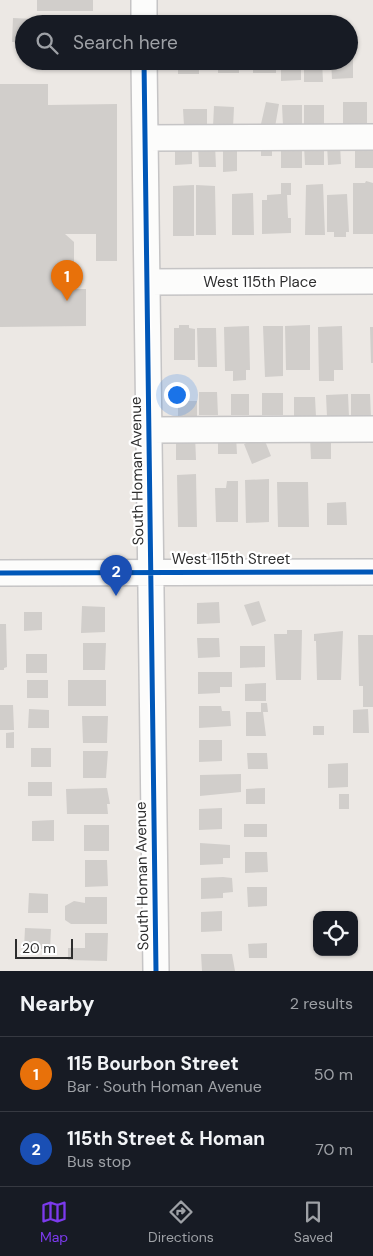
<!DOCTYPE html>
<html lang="en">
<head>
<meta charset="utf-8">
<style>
  :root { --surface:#171b24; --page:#20242c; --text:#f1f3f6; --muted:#9ea1a6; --line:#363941; --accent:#7c3aed }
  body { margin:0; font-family:"DM Sans",sans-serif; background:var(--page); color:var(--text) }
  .controls { position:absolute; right:15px; bottom:15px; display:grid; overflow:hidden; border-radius:10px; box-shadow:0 1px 4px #0004 }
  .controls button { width:45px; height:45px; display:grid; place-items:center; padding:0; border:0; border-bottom:1px solid var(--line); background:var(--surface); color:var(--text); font:25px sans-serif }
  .scale { position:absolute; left:15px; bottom:12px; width:58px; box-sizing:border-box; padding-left:5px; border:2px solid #2e2e2e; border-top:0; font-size:14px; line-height:18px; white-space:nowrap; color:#2e2e2e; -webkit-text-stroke:4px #fff; paint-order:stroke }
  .you { position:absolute; left:176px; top:394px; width:18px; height:18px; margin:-12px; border:4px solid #fff; border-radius:50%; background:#1a73e8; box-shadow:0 0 0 8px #1a73e833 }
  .badge { display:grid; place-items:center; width:32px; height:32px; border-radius:50%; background:var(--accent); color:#fff; font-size:16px; font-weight:700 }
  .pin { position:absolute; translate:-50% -41px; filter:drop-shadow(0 1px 2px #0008) }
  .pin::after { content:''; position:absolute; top:26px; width:18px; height:15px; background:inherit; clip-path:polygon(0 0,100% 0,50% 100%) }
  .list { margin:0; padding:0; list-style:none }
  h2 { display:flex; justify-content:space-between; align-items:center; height:65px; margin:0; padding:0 20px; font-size:21px }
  h2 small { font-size:16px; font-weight:400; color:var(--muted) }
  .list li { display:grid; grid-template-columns:32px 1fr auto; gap:15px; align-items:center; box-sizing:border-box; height:75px; padding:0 20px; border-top:1px solid var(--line) }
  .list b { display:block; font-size:19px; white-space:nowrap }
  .list p { margin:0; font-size:16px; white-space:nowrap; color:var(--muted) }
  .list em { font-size:16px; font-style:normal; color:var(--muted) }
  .icon { flex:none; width:28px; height:28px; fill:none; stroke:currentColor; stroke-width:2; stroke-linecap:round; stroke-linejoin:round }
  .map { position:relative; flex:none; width:373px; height:971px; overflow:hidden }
  .search { position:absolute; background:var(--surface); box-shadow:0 1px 4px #0004; left:15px; right:15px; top:15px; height:55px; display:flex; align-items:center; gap:12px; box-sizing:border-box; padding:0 18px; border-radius:28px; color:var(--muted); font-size:19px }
  .sheet { height:215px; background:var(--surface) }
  nav { display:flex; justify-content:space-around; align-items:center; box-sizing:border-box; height:70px; border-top:1px solid var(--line); background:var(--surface); font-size:14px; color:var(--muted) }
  nav a { display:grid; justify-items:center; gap:2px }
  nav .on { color:var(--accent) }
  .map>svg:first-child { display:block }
</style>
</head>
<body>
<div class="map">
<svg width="373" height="971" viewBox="0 0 373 971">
  <rect width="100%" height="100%" fill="#ece8e4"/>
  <!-- building -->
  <path fill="#d1cecb" d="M 37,0 L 93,0 L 93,11 L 37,11 Z
    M 13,18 L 34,19 L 34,24 L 24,24 L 24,42 L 12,42 Z
    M 349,29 L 353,29 L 353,78 L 332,79 L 331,61 L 349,61 Z
    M 178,61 L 199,61 L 199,74 L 178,74 Z
    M 218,61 L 239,61 L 239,73 L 218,73 Z
    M 253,61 L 276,61 L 276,73 L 253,73 Z
    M 281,61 L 301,61 L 301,80 L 281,81 Z
    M 304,61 L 322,61 L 323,82 L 304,82 Z
    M 0,84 L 48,84 L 48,105 L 117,104 L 117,261 L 96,261 L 96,234 L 65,234 L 74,242 L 74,289 L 86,289 L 86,326 L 0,327 Z
    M 266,102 L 279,104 L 275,127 L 261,124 Z
    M 343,102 L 367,102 L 367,127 L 343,127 Z
    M 282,105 L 302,105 L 302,126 L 283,126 Z
    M 304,105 L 324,105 L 324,126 L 304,126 Z
    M 214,106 L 234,107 L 233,128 L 213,127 Z
    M 183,109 L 207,109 L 207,126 L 184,126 Z
    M 261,143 L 272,143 L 272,156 L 261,156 Z
    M 327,144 L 340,144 L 341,164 L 328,165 Z
    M 192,145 L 192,164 L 175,165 L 175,146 Z
    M 198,145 L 215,145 L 216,167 L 199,167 Z
    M 304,145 L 324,145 L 324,165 L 305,165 Z
    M 223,148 L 237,148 L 237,171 L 223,172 Z
    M 281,148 L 302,148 L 302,168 L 281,168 Z
    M 355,149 L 373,149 L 373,168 L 355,168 Z
    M 366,181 L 373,183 L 373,234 L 353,234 L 353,183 L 365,183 Z
    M 281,183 L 291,183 L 291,195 L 287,195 L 288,218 L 291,218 L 291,233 L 262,234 L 262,200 L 267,200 L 267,195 L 281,194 Z
    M 323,184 L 325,235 L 305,235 L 306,185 Z
    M 194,185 L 194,236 L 173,236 L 173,186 Z
    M 196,185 L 215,186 L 216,235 L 196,235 Z
    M 253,193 L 254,235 L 232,235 L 232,194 Z
    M 347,194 L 349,232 L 346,232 L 346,237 L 334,237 L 334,232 L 327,232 L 327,195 Z
    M 179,325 L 189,325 L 189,328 L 195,329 L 195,360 L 174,360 L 174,328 L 179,328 Z
    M 310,325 L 310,370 L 286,370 L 285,326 Z
    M 249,326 L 250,370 L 246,370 L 246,380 L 233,381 L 233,371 L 225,371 L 224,327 Z
    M 263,326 L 283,326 L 283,376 L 265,377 Z
    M 342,326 L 343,370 L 334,370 L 334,381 L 319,381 L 318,327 Z
    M 370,327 L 373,327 L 373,363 L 371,363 Z
    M 197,328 L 216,328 L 217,367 L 198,367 Z
    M 199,392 L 217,392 L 218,415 L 199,415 Z
    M 262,393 L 283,393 L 283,415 L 262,415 Z
    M 231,394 L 249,394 L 249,415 L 231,415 Z
    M 348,394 L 349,417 L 327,417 L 326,395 Z
    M 351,394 L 370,394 L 371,417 L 351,417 Z
    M 294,397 L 315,397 L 316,417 L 294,417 Z
    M 178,401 L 197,401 L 197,418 L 178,418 Z
    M 176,435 L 195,435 L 196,460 L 176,460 Z
    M 218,436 L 236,436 L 237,454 L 218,454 Z
    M 263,436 L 271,456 L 252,464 L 244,444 Z
    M 310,438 L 331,438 L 331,459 L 311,459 Z
    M 196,474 L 197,527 L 178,527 L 177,475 Z
    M 269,479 L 269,522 L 246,523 L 245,480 Z
    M 227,481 L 238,481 L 238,522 L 216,522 L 215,488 L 226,488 Z
    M 277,482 L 308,482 L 309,527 L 278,527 Z
    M 346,502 L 347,525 L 327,525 L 327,503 Z
    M 259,601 L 266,621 L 252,626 L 244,605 Z
    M 219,602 L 220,623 L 197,624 L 197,603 Z
    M 82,606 L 105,607 L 105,632 L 81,633 Z
    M 24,612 L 42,612 L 42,630 L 24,631 Z
    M 0,624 L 6,624 L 7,667 L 4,668 L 4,670 L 0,670 Z
    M 287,630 L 302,630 L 301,680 L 276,680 L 274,634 L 287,634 Z
    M 343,631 L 341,680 L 317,680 L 316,641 L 314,641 L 314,634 Z
    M 358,635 L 373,635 L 373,707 L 363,707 L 363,686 L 359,686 Z
    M 197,638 L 219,638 L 220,657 L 198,658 Z
    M 83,643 L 106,643 L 105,670 L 83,670 Z
    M 240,646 L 265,646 L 265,667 L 240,668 Z
    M 26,654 L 47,654 L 47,673 L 26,673 Z
    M 198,672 L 232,672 L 232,687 L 220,687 L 220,693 L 198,694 Z
    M 27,680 L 48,680 L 48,698 L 27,698 Z
    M 68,680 L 106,680 L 106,706 L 68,706 Z
    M 266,683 L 266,701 L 245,701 L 245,684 Z
    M 261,703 L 267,703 L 268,712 L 263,712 L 266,736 L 246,736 L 246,712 L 261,712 Z
    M 0,705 L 13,705 L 14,730 L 0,730 Z
    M 199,706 L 221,706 L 222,711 L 230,711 L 231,726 L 199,728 Z
    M 29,709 L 49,710 L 49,728 L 28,728 Z
    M 368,709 L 369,733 L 353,733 L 353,710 Z
    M 82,716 L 108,716 L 107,743 L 83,743 Z
    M 313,726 L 324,726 L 324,735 L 313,735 Z
    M 14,732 L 14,748 L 6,748 L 6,733 Z
    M 199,740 L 222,740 L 222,761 L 199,762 Z
    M 31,748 L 51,748 L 51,767 L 31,767 Z
    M 83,751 L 108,751 L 106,778 L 83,778 Z
    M 247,753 L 267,753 L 268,769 L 248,769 Z
    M 348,763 L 348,787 L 328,788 L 328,764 Z
    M 241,774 L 241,792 L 200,796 L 200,775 Z
    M 28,782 L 52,782 L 52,796 L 28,796 Z
    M 107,788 L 110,804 L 107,804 L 108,814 L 67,814 L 66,789 Z
    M 265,788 L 265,804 L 246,804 L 246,789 Z
    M 339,794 L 349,794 L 349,809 L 339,809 Z
    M 222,808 L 222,829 L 199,830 L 199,809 Z
    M 54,820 L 54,841 L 32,841 L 32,821 Z
    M 244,824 L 267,824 L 267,837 L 244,837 Z
    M 84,825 L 109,825 L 109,851 L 84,851 Z
    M 200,843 L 230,845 L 230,858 L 223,858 L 223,864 L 200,865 Z
    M 245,852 L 267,852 L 268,872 L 245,873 Z
    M 85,860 L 107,860 L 108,886 L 85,887 Z
    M 223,877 L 232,878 L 233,892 L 223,893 L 223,898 L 201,899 L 201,878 Z
    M 247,887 L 267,887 L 267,906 L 248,907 Z
    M 29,893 L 48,894 L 48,913 L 28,913 Z
    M 85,897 L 107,897 L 107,924 L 71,924 L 65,920 L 65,906 L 74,901 L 85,903 Z
    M 222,911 L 222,931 L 201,932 L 201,912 Z
    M 25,928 L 51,929 L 50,949 L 24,949 Z
    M 85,933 L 108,933 L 107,961 L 68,960 L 68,948 L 85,948 Z
    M 267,943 L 267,958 L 249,958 L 248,944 Z
    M 201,954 L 232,954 L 235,971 L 202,971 Z"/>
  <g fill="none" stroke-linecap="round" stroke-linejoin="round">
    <!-- minor casing -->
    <g stroke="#c5c4c5" stroke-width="28">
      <path id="minor" d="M 144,0 L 144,24
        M 144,61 L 156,971
        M 145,138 L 373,137
        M 147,282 L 373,281
        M 149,430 L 373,429
        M 0,573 L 373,572"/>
    </g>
    <!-- minor -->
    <use href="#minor" stroke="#fcfcfb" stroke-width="25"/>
    <!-- cycleway casing -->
    <g stroke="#fff" stroke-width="8">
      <path id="cycleway" d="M 144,61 L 156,971
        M 0,573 L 373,572"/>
    </g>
    <!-- cycleway -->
    <use href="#cycleway" stroke="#0057b8" stroke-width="5"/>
  </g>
  <g text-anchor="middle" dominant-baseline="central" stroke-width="4.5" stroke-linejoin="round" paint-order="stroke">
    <!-- street labels -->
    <g font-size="15" fill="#2e2e2e" stroke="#fff">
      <text x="260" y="282">West 115th Place</text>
      <text transform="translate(137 471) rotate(-91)">South Homan Avenue</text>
      <text x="231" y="559">West 115th Street</text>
      <text transform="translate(142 876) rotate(-91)">South Homan Avenue</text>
    </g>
  </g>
</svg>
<div class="controls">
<button><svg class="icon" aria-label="locate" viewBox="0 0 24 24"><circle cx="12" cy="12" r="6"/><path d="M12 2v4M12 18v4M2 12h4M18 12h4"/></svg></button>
</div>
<div class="scale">20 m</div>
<div class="you"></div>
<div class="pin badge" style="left:67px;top:301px;background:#e8710a">1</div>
<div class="pin badge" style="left:116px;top:596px;background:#1a4fb4">2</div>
<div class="search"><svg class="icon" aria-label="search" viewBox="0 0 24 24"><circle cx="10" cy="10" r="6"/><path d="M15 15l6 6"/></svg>Search here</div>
</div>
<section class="sheet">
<h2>Nearby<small>2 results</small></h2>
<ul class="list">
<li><span class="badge" style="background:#e8710a">1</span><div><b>115 Bourbon Street</b><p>Bar · South Homan Avenue</p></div><em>50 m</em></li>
<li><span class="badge" style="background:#1a4fb4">2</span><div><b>115th Street &amp; Homan</b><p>Bus stop</p></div><em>70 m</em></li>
</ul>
</section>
<nav>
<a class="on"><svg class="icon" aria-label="map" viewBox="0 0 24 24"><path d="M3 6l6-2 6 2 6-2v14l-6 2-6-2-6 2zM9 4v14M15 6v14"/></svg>Map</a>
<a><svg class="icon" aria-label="directions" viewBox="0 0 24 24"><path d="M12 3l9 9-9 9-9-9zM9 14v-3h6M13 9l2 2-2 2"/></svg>Directions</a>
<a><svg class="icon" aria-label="saved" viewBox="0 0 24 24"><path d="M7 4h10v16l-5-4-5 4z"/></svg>Saved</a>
</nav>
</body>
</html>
